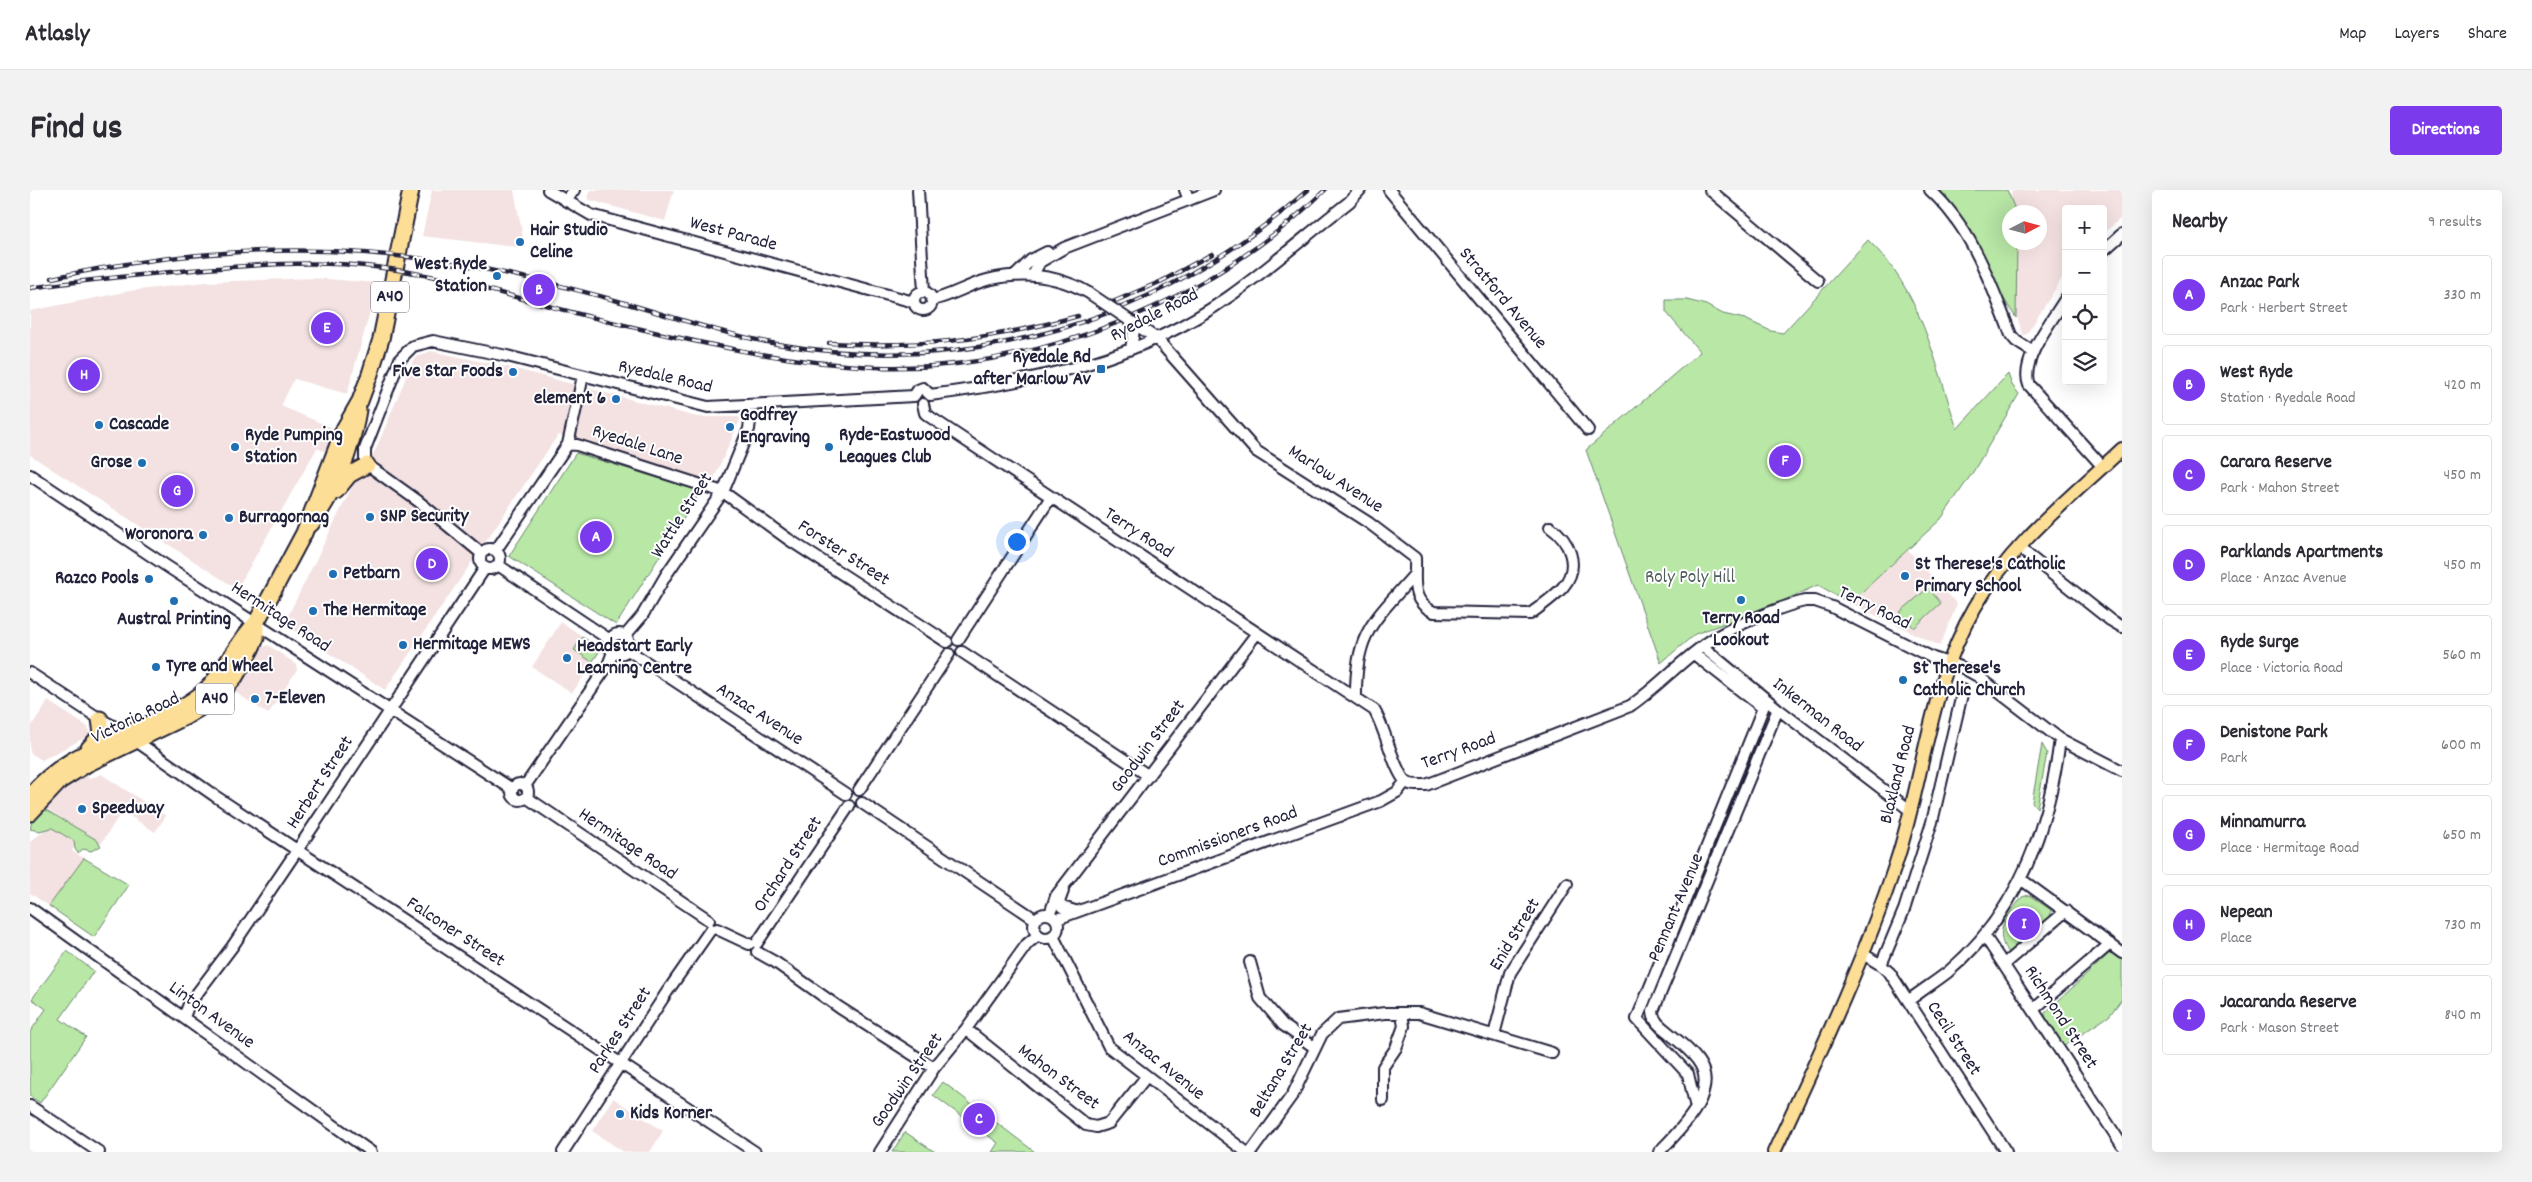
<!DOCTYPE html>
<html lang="en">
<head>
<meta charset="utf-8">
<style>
  :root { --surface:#fff; --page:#f2f2f3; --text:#2b2b33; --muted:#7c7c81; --line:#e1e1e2; --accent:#7c3aed }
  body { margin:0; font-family:Dekko,sans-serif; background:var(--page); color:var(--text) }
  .controls { position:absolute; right:15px; top:15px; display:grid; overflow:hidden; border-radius:5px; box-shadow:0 5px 20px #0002 }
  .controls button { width:45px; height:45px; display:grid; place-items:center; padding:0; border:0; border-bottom:1px solid var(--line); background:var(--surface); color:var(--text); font:25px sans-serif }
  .compass { position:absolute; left:1972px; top:15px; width:45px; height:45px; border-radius:50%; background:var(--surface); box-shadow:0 5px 20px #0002; rotate:84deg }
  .you { position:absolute; left:986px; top:351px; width:18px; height:18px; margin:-12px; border:4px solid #fff; border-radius:50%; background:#1a73e8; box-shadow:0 0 0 8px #1a73e833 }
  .badge { display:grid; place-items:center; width:32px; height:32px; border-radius:50%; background:var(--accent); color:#fff; font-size:16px; font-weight:700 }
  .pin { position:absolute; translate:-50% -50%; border:2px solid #fff; box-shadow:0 1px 5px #0006 }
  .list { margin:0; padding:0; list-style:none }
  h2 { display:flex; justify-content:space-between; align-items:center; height:65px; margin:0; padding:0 20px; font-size:21px }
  h2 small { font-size:16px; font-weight:400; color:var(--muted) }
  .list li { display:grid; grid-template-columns:32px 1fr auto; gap:15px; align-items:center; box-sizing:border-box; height:80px; margin:0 10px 10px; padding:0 10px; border:1px solid var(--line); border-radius:5px }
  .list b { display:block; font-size:19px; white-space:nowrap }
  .list p { margin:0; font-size:16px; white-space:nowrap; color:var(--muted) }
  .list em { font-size:16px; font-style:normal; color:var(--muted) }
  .icon { flex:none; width:28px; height:28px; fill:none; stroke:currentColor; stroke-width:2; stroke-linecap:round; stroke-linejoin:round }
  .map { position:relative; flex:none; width:2092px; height:962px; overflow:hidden; border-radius:5px }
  header { display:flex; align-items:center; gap:30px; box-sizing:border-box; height:70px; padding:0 25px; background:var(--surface); border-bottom:1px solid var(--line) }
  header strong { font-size:24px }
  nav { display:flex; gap:28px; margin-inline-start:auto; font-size:18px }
  .intro { display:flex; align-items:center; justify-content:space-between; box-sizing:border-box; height:120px; padding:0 30px }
  h1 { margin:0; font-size:35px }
  .button { padding:12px 22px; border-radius:5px; background:var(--accent); color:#fff; font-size:18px; font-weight:700 }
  main { display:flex; gap:30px; padding:0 30px }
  aside { flex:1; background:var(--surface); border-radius:5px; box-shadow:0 5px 20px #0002 }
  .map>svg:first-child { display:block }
</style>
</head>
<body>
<header>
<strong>Atlasly</strong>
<nav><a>Map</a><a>Layers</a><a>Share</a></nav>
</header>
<div class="intro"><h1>Find us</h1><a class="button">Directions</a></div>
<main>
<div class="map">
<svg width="2092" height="962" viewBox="0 0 2092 962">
  <rect width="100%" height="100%" fill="#fff"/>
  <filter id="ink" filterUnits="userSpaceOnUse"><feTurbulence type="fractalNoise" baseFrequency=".02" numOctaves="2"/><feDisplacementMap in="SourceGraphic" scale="10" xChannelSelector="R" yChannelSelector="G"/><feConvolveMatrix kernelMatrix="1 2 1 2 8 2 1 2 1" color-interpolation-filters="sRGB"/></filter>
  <g filter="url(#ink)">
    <!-- built -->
    <path fill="#f4e2e2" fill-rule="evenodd" d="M 402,0 L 484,0 L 495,58 L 392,46 Z
      M 561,0 L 644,0 L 635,31 L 559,10 L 557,7 Z
      M 1982,0 L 2092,0 L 2092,27 L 2073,44 L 2073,19 L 2036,19 L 2036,82 L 1997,144 L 1993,145 L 1970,76 ZM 1980,22 L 2010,22 L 2010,52 L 1980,52 Z
      M 284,88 L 348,93 L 317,204 L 264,189 L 251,216 L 305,239 L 296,262 L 287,258 L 207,399 L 0,265 L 0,121 L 100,101 L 175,92 Z
      M 401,161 L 482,178 L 667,227 L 709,227 L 710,230 L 682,293 L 528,245 L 355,500 L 254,434 L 322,297 L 346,259 L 384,168 Z
      M 1878,360 L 1927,414 L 1910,456 L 1820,413 Z
      M 531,432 L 572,459 L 542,503 L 502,477 Z
      M 238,455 L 266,474 L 267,480 L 238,524 L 205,502 L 233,457 Z
      M 18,511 L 58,537 L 60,545 L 12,570 L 0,563 L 0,538 Z
      M 56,584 L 59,589 L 71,584 L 136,626 L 125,642 L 92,621 L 71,654 L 16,618 L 27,606 Z
      M 20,636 L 46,653 L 42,661 L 54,668 L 19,716 L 0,703 L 0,652 Z
      M 583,908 L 633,941 L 620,962 L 594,962 L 562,941 Z"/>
    <!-- green -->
    <path fill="#b8e7a6" stroke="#6d8470" d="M 1902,0 L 1977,0 L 1986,22 L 1980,22 L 1980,52 L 1987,53 L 1986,128 L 1910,7 Z
      M 1838,50 C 1891,100 1905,172 1927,239 L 1978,184 L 1982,195 L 1989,204 L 1943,282 L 1911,329 L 1820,413 L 1788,395 L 1737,418 L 1665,444 L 1631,473 L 1556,260 L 1670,162 L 1636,122 L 1636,110 L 1657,110 L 1676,115 L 1693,124 L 1715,129 L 1741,141 L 1753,143 Z
      M 546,263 L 671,301 L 586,435 L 479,366 Z
      M 1898,398 L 1911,413 L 1884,438 L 1870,422 Z
      M 552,447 L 571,459 L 562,472 L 544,460 Z
      M 2012,554 L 2017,563 L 2007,618 L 2002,612 Z
      M 16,620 L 67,650 L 71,656 L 61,661 L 53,659 L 48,663 L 45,659 L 44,651 L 22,638 L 9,641 L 0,639 L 3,628 Z
      M 54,668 L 99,695 L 64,747 L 19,716 Z
      M 1999,705 L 2021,720 L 2020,730 L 1985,763 L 1977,762 C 1963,737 1978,727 1992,707 Z
      M 37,761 L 64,781 L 30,829 L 56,847 L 10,913 L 0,906 L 0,842 L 16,819 L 2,809 Z
      M 2081,762 L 2092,768 L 2092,809 L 2079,826 L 2034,856 L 2015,829 L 2015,823 Z
      M 913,892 L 1005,962 L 962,962 L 968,953 L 903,905 Z
      M 875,942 L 905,962 L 862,962 Z"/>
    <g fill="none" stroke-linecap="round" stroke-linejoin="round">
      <!-- minor casing -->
      <g stroke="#22223b" stroke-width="14">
        <path id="minor" d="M 518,0 L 561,25 L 884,112
          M 888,0 L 894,102
          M 1155,0 L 1159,10
          M 1359,0 L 1558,240
          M 1680,0 L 1788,91
          M 1900,0 C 1942,38 1961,94 1981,145 L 1986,151 L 2003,162
          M 536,11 L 544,0
          M 2073,61 L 2092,44
          M 986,85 L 1001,70 L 1017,62
          M 1003,85 L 1010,72 L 1034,58 L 1184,0
          M884 111a9 9 0 1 1 18 0a9 9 0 1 1-18 0Z
          M 2036,108 C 2023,129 1989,171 1999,195 L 2073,277
          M 902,110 C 921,106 938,95 957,90 C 993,81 1027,85 1059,103
          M 1105,134 L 1127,149 L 1226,261 L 1339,333 L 1385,368 C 1386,389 1379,411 1404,422 L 1500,424 C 1511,416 1524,407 1533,397 C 1551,376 1539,350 1520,337
          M 1101,159 L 1105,134
          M 900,205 C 1006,191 1111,170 1200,106 C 1241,77 1279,43 1319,12 L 1330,0
          M 884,206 L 888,200 L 893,198 L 900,205
          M 893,214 L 895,223 L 900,227 L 1344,520 C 1355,537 1364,581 1376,592 C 1381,596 1390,595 1396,595 L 1600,516 C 1629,496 1653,468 1683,449 C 1703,436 1752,416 1775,411 L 1785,411 L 1802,417 L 1903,468 L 1931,477 L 1949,487 L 2030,549 L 2092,581
          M 538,254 L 547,255 L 693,302 L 758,349 L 917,452
          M 0,285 L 138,377 L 482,599
          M 1988,357 L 2080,430 L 2092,437
          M450 369a10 10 0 1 1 20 0a10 10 0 1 1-20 0Z
          M 466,360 L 538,254 L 553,186
          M 451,363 L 388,311 L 335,273 L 335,259 L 370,169 L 383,156 L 403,151 L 477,166 L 678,217 L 884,206
          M 468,375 L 580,450
          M579 454a10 10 0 1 1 20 0a10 10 0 1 1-20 0Z
          M 595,446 L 612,426 L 636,385 L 693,302 L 719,239 L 722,216
          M 928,450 L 1021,307
          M 1673,457 L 1748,519 L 1881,621
          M 598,460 L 816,604
          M 932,462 L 1119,586
          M 1664,464 L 1733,518 L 1607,829 L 1658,884 L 1666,918
          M 0,483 L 70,529 L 98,544
          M 1326,508 C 1325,443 1343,432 1383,386
          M 106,551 L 185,606 L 725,962
          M482 602a8 8 0 1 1 16 0a8 8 0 1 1-16 0Z
          M 495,596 L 578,475 L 583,462
          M 829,600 L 919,464
          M 496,607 L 679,730
          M 832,613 L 1005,729
          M 1992,690 L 2092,763
          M 1033,701 L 1029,712 L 1032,717 L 1045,721
          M 0,718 L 341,962
          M1004 736a12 12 0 1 1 24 0a12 12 0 1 1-24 0Z
          M 1020,724 L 1026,706 L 1227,443
          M 1027,729 L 1351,611 L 1367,602 L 1376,591
          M 687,739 L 719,754
          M 1954,745 L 2092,955
          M 1023,746 L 1079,857 L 1216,962
          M 727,753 L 819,616
          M 727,762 L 745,772 L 810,818 L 904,878
          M 1833,764 L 1851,775 L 1860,783 L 1976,962
          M 1220,772 L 1230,808 L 1253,835 L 1284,857
          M 1974,774 L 2036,721
          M 1851,775 L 1874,720 L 1902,632 L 1933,500
          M 1878,811 C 1891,801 1905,792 1918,782 C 1988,723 2019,638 2030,549
          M 2004,819 L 2080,754
          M 154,827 L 159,814 L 202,757 L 264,665 L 455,378
          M 936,839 L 1056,935 L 1066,937 L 1079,933 L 1116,887
          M 1464,845 L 1480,783 L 1537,694
          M 1353,910 L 1353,877 L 1366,858 L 1374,836 L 1372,823
          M 0,916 L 69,962
          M 533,962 L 637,802 L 681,739
          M 850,962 L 904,878 L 936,839 L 997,754 L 1008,745
          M 1221,962 L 1263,904 L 1292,844 L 1308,829 L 1355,823 L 1389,823 L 1522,863
          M 1629,962 C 1649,941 1691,902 1668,871 C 1661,861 1650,852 1640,844 C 1632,837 1623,832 1623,821 L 1748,519"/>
      </g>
      <!-- major casing -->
      <g stroke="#22223b" stroke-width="16">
        <path id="major" d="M 1744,962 C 1788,867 1833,773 1866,673 C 1894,588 1899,495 1945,417 C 1981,354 2040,308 2092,259"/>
      </g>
      <!-- highway casing -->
      <g stroke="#22223b" stroke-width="19">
        <path id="highway" d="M 306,301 L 319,285 L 337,275
          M 281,334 C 305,303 322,259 328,220
          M 59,558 L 72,544 L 70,529
          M 0,606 C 43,553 117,545 170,505 C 195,485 204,455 226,433 L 274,343 L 314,239 L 330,211 L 340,184 L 351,149 L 381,0
          M 0,623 L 30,591 L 57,574 L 155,527 L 188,507 L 205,487 L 221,459 L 226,448 L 226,433"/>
      </g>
      <!-- minor -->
      <use href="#minor" stroke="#fff" stroke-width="10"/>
      <!-- major -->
      <use href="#major" stroke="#fdde96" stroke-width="12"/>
      <!-- highway -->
      <use href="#highway" stroke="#fdde96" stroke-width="15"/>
      <!-- rail casing -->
      <g stroke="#22223b" stroke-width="4.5">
        <path id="rail" d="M 22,88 C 154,59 288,51 421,73 C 477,82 533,96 588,111 C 640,126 693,144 747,154 C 943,188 1129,131 1278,0
          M 0,98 C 54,90 108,85 162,80 C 223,75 284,70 345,77 C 424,86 500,113 577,131 C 665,152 754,173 845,177 C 1006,183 1180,112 1295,0
          M 1071,117 L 1132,91 L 1182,64
          M 799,153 C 890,158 960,150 1048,126"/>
      </g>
      <!-- rail -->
      <use href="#rail" stroke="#fff" stroke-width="2.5" stroke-dasharray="8" stroke-linecap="butt"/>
      <!-- minor-bridge casing -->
      <g stroke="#22223b" stroke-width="14" stroke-linecap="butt">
        <path id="minor-bridge" d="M 1059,103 L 1105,134"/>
      </g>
      <!-- minor-bridge -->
      <use href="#minor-bridge" stroke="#fff" stroke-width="10"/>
    </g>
  </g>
  <!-- markers -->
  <g fill="#1f6fb2" stroke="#fff" stroke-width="2">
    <circle cx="490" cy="52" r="5"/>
    <circle cx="467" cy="86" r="5"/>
    <rect x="1066" y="174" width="10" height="10" rx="2.5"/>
    <circle cx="483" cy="182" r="5"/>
    <circle cx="586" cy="209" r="5"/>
    <circle cx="69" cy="235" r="5"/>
    <circle cx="700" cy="237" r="5"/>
    <circle cx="205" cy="257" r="5"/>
    <circle cx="799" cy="257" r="5"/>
    <circle cx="112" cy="273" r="5"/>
    <circle cx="340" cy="327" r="5"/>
    <circle cx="199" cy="328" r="5"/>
    <circle cx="173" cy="345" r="5"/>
    <circle cx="303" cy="384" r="5"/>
    <circle cx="1875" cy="386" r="5"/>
    <circle cx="119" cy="389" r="5"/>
    <circle cx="1711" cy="410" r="5"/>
    <circle cx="144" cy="411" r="5"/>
    <circle cx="283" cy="421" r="5"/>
    <circle cx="373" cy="455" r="5"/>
    <circle cx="537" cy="468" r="5"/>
    <circle cx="126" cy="477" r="5"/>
    <circle cx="1873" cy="490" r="5"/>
    <circle cx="225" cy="509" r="5"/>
    <circle cx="52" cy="619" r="5"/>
    <circle cx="590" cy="924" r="5"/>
  </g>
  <g text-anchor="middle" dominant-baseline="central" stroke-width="4" stroke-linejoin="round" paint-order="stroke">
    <!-- shield labels -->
    <g fill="#fff" stroke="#646476" stroke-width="1">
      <rect x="341" y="91.5" width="38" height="31" rx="4"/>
      <rect x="166" y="493.5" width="38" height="31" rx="4"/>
    </g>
    <g font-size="18" font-weight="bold" fill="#22223b">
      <text x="360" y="107">A40</text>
      <text x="185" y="509">A40</text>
    </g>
    <!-- poi labels -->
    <g font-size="19" font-weight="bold" fill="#22223b" stroke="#fff" text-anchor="start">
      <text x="500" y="41">Hair Studio<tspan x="500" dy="22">Celine</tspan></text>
      <text x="457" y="75" text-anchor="end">West Ryde<tspan x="457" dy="22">Station</tspan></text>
      <text x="1061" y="168" text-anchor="end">Ryedale Rd<tspan x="1061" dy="22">after Marlow Av</tspan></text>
      <text x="473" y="182" text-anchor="end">Five Star Foods</text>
      <text x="576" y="209" text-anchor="end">element 6</text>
      <text x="710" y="226">Godfrey<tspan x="710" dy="22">Engraving</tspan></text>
      <text x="79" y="235">Cascade</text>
      <text x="215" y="246">Ryde Pumping<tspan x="215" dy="22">Station</tspan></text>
      <text x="809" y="246">Ryde-Eastwood<tspan x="809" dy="22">Leagues Club</tspan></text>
      <text x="102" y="273" text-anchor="end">Grose</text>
      <text x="350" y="327">SNP Security</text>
      <text x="209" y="328">Burragornag</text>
      <text x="163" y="345" text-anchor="end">Woronora</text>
      <text x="1885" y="375">St Therese's Catholic<tspan x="1885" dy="22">Primary School</tspan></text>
      <text x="313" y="384">Petbarn</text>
      <text x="109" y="389" text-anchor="end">Razco Pools</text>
      <text x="293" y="421">The Hermitage</text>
      <text x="1711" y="429" text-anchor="middle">Terry Road<tspan x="1711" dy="22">Lookout</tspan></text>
      <text x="144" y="430" text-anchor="middle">Austral Printing</text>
      <text x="383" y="455">Hermitage MEWS</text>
      <text x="547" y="457">Headstart Early<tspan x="547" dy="22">Learning Centre</tspan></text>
      <text x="136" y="477">Tyre and Wheel</text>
      <text x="1883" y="479">St Therese's<tspan x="1883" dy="22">Catholic Church</tspan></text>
      <text x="235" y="509">7-Eleven</text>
      <text x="62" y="619">Speedway</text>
      <text x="600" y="924">Kids Korner</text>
    </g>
    <!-- street labels -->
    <g font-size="19" fill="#22223b" stroke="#fff">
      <text transform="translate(703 45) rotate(15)">West Parade</text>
      <text transform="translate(1472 109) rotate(50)">Stratford Avenue</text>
      <text transform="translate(1125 126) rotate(-27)">Ryedale Road</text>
      <text transform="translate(635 188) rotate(13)">Ryedale Road</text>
      <text transform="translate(607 256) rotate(18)">Ryedale Lane</text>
      <text transform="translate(1305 290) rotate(33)">Marlow Avenue</text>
      <text transform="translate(653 326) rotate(-57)">Wattle Street</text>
      <text transform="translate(1108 344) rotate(33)">Terry Road</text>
      <text transform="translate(813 364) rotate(33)">Forster Street</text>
      <text transform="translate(1844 419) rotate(26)">Terry Road</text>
      <text transform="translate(250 428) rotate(33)">Hermitage Road</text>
      <text transform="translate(729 525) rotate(33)">Anzac Avenue</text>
      <text transform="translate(1787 526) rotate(38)">Inkerman Road</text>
      <text transform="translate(106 529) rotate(-26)">Victoria Road</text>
      <text transform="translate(1119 557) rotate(-53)">Goodwin Street</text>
      <text transform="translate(1429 562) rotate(-20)">Terry Road</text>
      <text transform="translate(1869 585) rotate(-76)">Blaxland Road</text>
      <text transform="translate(291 593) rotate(-57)">Herbert Street</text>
      <text transform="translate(1198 648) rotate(-20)">Commissioners Road</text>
      <text transform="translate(597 655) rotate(34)">Hermitage Road</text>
      <text transform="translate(759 675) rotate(-57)">Orchard Street</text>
      <text transform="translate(1647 718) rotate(-67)">Pennant Avenue</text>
      <text transform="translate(425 743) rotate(33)">Falconer Street</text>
      <text transform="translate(1486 745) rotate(-59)">Enid Street</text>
      <text transform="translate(181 826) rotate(36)">Linton Avenue</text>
      <text transform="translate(2030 828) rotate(57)">Richmond Street</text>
      <text transform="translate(591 841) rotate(-57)">Parkes Street</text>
      <text transform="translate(1923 849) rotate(57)">Cecil Street</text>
      <text transform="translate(1133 876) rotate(39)">Anzac Avenue</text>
      <text transform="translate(1252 881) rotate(-59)">Beltana Street</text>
      <text transform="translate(1028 888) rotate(37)">Mahon Street</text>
      <text transform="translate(878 891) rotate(-55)">Goodwin Street</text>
    </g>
    <!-- park labels -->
    <g font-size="19" fill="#4f5d5b" stroke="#fff">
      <text x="1660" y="388">Roly Poly Hill</text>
    </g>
  </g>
</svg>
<div class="controls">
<button>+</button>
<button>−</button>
<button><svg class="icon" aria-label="locate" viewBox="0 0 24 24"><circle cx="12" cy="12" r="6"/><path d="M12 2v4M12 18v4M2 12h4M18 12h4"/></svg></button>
<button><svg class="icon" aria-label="layers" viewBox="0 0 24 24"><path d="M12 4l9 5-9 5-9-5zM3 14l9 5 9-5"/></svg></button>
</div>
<svg class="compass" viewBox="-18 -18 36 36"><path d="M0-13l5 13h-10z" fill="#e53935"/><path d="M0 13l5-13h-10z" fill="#7c7c81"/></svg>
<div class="you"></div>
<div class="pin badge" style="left:566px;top:347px">A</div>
<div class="pin badge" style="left:509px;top:100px">B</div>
<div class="pin badge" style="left:949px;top:929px">C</div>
<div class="pin badge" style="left:402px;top:374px">D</div>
<div class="pin badge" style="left:297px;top:138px">E</div>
<div class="pin badge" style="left:1755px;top:271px">F</div>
<div class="pin badge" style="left:147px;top:301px">G</div>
<div class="pin badge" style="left:54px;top:185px">H</div>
<div class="pin badge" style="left:1994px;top:734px">I</div>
</div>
<aside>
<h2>Nearby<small>9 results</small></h2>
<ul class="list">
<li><span class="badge">A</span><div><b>Anzac Park</b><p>Park · Herbert Street</p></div><em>330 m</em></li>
<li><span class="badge">B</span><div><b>West Ryde</b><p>Station · Ryedale Road</p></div><em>420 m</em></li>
<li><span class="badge">C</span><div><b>Carara Reserve</b><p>Park · Mahon Street</p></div><em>450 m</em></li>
<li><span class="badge">D</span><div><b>Parklands Apartments</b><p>Place · Anzac Avenue</p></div><em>450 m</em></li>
<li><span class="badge">E</span><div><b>Ryde Surge</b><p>Place · Victoria Road</p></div><em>560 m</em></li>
<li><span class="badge">F</span><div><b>Denistone Park</b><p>Park</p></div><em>600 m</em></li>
<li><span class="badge">G</span><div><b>Minnamurra</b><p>Place · Hermitage Road</p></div><em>650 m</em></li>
<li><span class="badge">H</span><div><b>Nepean</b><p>Place</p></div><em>730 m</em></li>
<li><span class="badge">I</span><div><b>Jacaranda Reserve</b><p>Park · Mason Street</p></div><em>840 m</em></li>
</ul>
</aside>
</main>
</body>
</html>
